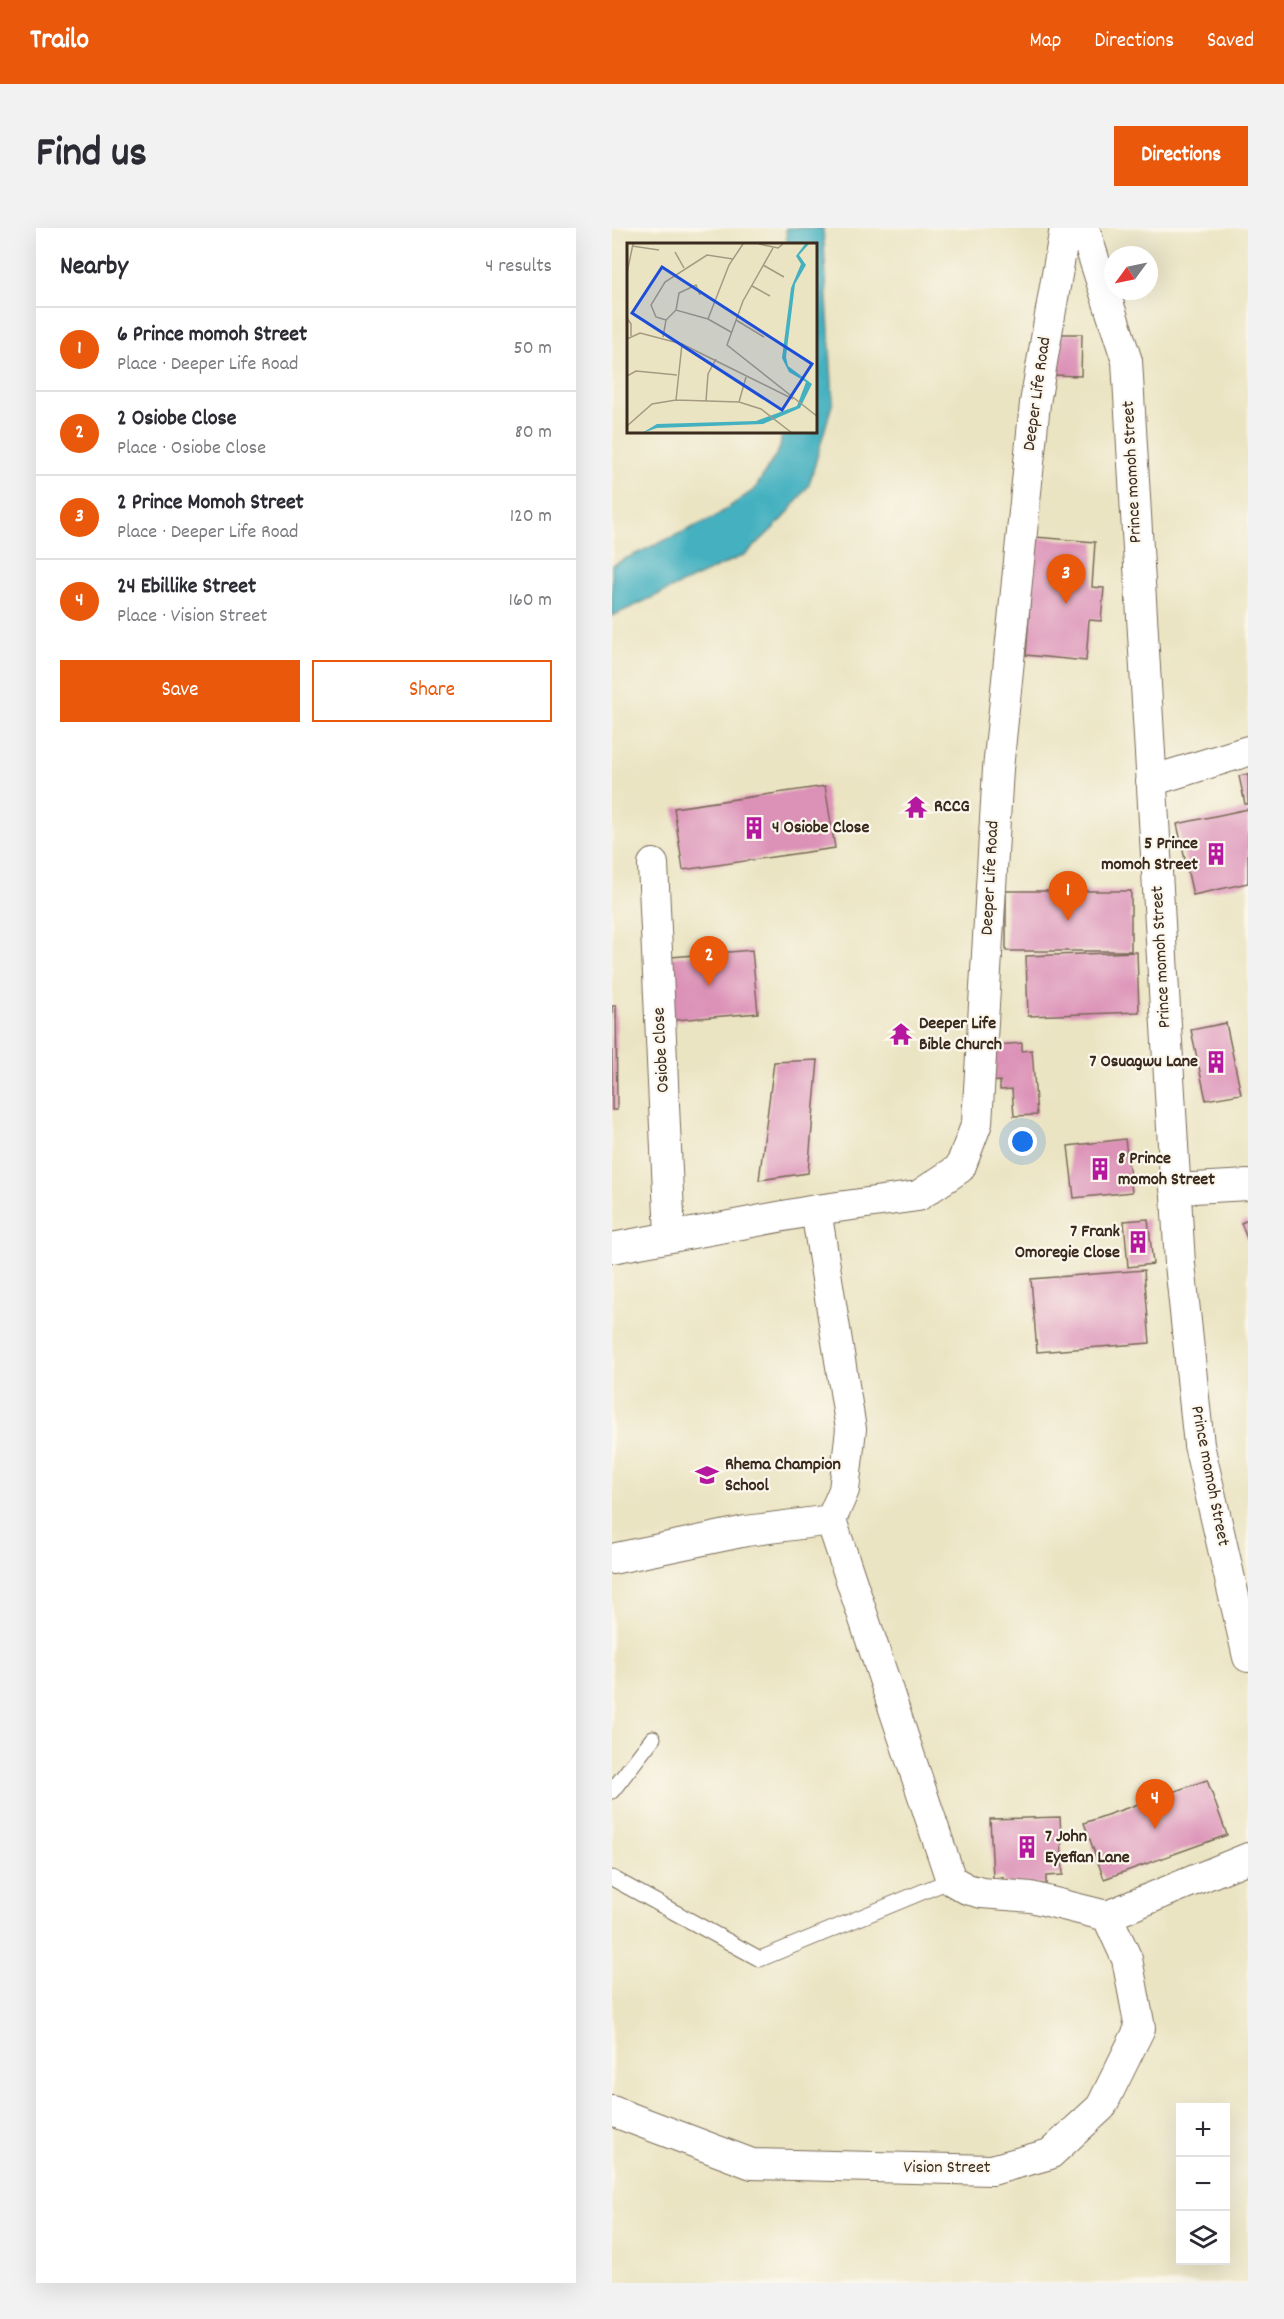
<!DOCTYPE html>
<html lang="en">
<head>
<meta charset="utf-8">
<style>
  :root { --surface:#fff; --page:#f2f2f3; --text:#2b2b33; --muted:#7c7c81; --line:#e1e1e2; --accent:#ea580c }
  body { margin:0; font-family:Dekko,sans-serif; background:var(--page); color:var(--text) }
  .controls { position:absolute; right:18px; bottom:18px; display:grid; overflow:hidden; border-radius:0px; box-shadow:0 6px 24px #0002 }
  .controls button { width:54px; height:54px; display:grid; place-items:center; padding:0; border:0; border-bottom:2px solid var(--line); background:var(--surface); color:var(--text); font:30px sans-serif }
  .compass { position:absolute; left:492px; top:18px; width:54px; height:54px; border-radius:50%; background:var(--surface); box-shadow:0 6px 24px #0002; rotate:237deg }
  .you { position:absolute; left:411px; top:914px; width:21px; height:21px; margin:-15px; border:4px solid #fff; border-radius:50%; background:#1a73e8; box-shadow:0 0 0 9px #1a73e833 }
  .badge { display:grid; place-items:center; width:39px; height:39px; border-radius:50%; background:var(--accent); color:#fff; font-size:20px; font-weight:700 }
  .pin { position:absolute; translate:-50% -50px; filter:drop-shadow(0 2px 3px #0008) }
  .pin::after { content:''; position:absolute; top:32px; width:21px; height:18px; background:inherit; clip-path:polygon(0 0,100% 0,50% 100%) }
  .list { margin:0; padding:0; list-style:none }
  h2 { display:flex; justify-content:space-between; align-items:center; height:78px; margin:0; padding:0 24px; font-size:26px }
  h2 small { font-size:20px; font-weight:400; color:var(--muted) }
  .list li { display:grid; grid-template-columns:39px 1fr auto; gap:18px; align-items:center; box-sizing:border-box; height:84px; padding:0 24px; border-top:2px solid var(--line) }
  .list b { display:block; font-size:22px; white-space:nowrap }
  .list p { margin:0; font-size:20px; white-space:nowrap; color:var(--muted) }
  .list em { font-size:20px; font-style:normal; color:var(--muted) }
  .actions { display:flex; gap:12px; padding:18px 24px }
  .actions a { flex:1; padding:14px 0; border:2px solid var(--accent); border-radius:0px; text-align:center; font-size:21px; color:var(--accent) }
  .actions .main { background:var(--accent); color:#fff }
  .icon { flex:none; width:33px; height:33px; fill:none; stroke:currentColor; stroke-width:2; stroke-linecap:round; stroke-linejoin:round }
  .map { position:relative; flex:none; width:636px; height:2055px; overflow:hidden; border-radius:0px }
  header { display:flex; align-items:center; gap:36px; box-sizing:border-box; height:84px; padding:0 30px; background:var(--accent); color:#fff }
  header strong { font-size:28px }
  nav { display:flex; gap:33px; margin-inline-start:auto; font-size:21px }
  .intro { display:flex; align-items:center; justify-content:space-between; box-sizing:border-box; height:144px; padding:0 36px }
  h1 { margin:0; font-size:42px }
  .button { padding:15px 27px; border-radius:0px; background:var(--accent); color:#fff; font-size:21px; font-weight:700 }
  main { display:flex; gap:36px; padding:0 36px }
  aside { flex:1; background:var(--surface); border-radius:0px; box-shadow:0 6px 24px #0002 }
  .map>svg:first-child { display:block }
</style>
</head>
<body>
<header>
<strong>Trailo</strong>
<nav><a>Map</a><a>Directions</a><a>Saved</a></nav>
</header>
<div class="intro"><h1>Find us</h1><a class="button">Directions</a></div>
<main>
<aside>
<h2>Nearby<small>4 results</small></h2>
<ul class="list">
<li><span class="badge">1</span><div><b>6 Prince momoh Street</b><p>Place · Deeper Life Road</p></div><em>50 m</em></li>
<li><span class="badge">2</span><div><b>2 Osiobe Close</b><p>Place · Osiobe Close</p></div><em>80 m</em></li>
<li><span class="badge">3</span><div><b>2 Prince Momoh Street</b><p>Place · Deeper Life Road</p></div><em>120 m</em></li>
<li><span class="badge">4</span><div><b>24 Ebillike Street</b><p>Place · Vision Street</p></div><em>160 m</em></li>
</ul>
<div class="actions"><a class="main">Save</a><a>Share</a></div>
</aside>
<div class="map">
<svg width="636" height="2055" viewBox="0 0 636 2055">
  <rect width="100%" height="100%" fill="#fbf7ec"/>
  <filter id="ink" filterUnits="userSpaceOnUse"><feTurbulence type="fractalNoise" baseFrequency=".0167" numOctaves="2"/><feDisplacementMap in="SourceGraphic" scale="12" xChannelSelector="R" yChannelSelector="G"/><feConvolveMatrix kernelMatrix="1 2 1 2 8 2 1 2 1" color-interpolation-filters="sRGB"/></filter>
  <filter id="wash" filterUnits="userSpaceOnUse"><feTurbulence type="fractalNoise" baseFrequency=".008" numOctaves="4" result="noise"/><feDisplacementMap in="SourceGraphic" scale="24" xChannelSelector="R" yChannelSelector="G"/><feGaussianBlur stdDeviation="1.35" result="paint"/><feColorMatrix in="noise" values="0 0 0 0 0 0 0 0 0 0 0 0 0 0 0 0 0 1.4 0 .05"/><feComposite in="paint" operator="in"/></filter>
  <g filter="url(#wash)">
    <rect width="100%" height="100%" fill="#ebe4c3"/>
    <!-- water -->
    <path fill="#44b1c0" stroke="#406e6f" stroke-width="1.5" d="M 174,0 L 211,0 L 221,173 L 197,257 L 172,290 L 134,326 L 0,388 L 0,337 L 101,290 L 143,261 L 168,220 L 170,204 L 204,204 L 204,16 L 175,16 Z"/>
    <g id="blocks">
      <!-- building -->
      <path fill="#dc91b7" d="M 441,106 L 470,106 L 469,148 L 440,147 Z
        M 423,309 L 483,314 L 480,359 L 492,360 L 489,393 L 477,392 L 474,433 L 414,427 Z
        M 636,546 L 636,576 L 633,576 L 627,548 Z
        M 213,558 L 223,620 L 71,642 L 62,580 Z
        M 636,581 L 636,655 L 581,667 L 565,596 Z
        M 394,663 L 519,663 L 519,723 L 394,723 Z
        M 140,722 L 146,785 L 53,793 L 48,730 Z
        M 525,724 L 527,784 L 416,788 L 414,728 Z
        M 0,778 L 4,778 L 5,882 L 0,882 Z
        M 614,795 L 629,866 L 594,872 L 579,802 Z
        M 410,815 L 410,823 L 420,822 L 425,887 L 402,888 L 400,861 L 388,862 L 388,853 L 376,854 L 373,818 Z
        M 206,832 L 196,945 L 147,952 L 162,834 Z
        M 513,911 L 520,964 L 462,970 L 456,918 Z
        M 536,991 L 541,1036 L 516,1039 L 512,993 Z
        M 636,992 L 636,1013 L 629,995 Z
        M 532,1042 L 538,1115 L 425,1124 L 419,1051 Z
        M 595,1552 L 615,1607 L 492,1651 L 472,1595 Z
        M 448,1589 L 451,1647 L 434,1648 L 434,1656 L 392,1657 L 391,1649 L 381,1650 L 378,1591 Z"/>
    </g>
  </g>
  <g filter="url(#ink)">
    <use href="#blocks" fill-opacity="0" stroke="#796b58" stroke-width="1.5"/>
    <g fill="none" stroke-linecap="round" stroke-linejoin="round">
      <!-- lane casing -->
      <g stroke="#796b58" stroke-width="17">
        <path id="lane" d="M 0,1563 L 41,1510
          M 0,1650 L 148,1731 L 339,1652"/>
      </g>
      <!-- street casing -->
      <g stroke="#796b58" stroke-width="32">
        <path id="street" d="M 472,0 L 515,133 L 568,1036 L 587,1217 L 636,1429
          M 539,553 L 636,523
          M 41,636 L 58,1008
          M 563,961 L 636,957
          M 204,982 L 239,1201 L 232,1262 L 219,1292 L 339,1652 L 355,1661 L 370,1665 L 419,1669 L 495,1688 L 636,1630
          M 0,1020 L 204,982 L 306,968 L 348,940 L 365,895 L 386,541 L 423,175 L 453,0
          M 0,1331 L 134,1303 L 219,1292
          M 0,1883 L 140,1936 L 380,1942 L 438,1926 L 489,1879 L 528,1800 L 515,1731 L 495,1688"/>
      </g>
      <!-- lane -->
      <use href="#lane" stroke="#fff" stroke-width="15"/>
      <!-- street -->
      <use href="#street" stroke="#fff" stroke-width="30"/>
    </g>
  </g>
  <!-- icons -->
  <defs>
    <g id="temple-bare" transform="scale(1.8)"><path d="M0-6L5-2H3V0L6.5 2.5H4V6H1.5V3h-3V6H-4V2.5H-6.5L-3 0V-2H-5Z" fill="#b5179e" stroke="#fbf7ec" stroke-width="2.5" paint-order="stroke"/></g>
    <g id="building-bare" transform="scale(1.8)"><path d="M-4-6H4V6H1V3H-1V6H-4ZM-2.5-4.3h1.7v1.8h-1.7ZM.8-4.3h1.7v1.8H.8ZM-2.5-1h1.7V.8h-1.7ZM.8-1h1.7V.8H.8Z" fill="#b5179e" stroke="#fbf7ec" stroke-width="2.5" paint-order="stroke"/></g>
    <g id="school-bare" transform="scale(1.8)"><path d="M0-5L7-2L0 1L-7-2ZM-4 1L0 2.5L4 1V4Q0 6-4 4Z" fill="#b5179e" stroke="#fbf7ec" stroke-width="2.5" paint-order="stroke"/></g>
  </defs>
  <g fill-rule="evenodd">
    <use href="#temple-bare" x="304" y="579"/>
    <use href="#building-bare" x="142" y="600"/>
    <use href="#building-bare" x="604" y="626"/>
    <use href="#temple-bare" x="289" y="806"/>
    <use href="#building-bare" x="604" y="834"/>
    <use href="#building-bare" x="488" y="941"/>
    <use href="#building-bare" x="526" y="1014"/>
    <use href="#school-bare" x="95" y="1247"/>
    <use href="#building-bare" x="415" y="1619"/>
  </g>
  <g text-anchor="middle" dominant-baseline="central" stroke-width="4.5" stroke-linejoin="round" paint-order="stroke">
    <!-- street labels -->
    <g font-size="18" fill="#3b2a1e" stroke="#fbf7ec">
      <text transform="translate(426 166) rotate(-82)">Deeper Life Road</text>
      <text transform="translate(521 244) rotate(-93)">Prince momoh Street</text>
      <text transform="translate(379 650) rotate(-87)">Deeper Life Road</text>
      <text transform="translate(550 729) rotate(-93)">Prince momoh Street</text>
      <text transform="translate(50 822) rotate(-93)">Osiobe Close</text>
      <text transform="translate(597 1248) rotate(79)">Prince momoh Street</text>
      <text x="335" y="1940">Vision Street</text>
    </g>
    <!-- poi labels -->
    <g font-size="18" font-weight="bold" fill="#3b2a1e" stroke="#fbf7ec" text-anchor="start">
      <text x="322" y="579">RCCG</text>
      <text x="160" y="600">4 Osiobe Close</text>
      <text x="586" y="616" text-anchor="end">5 Prince<tspan x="586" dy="21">momoh Street</tspan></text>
      <text x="307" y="796">Deeper Life<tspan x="307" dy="21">Bible Church</tspan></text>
      <text x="586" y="834" text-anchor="end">7 Osuagwu Lane</text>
      <text x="506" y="931">8 Prince<tspan x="506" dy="21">momoh Street</tspan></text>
      <text x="508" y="1004" text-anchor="end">7 Frank<tspan x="508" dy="21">Omoregie Close</tspan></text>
      <text x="113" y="1237">Rhema Champion<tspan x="113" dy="21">School</tspan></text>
      <text x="433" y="1609">7 John<tspan x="433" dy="21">Eyefian Lane</tspan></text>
    </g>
  </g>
  <!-- overview -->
  <g transform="translate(15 15)">
    <rect width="190" height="190" fill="#ebe4c3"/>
    <path d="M 178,1 L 182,1 L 172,12 L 179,22 L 168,41 L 159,114 L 161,123 L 185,141 L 173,165 L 136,181 L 30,185 L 15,190 L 30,181 L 129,178 L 170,163 L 179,139 L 162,129 L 155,115 L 164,45 L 174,21 L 169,13 Z" fill="#44b1c0"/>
    <path fill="none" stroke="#a59a81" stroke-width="1.5" d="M 132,1 L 151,5 L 156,1M 5,3 L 32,7M 146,5 L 116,58 L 100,102 L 191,174M 48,9 L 57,25M 136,22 L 157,34M 0,30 L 6,1M 125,43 L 143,53M 49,67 L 52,50 L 69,42 L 73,52M 0,75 L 4,81 L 4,93M 81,76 L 102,22 L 116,1M 39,77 L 29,74 L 24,62 L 38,39 L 80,12 L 106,16M 109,77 L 137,94M 36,94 L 39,77 L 49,67 L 81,76 L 104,89M 0,96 L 13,90 L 55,101 L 166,156M 0,133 L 9,128 L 50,132M 49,157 L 55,101M 79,158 L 81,131 L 89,116M 112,159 L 119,134M 0,183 L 25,161 L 49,157 L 112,159 L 134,166 L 165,190"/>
    <path fill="#1d4ed8" fill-opacity="0.15" stroke="#1d4ed8" stroke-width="3" d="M 35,24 L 185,121 L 155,167 L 5,70 Z"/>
    <rect width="190" height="190" fill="none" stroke="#3b2a1e" stroke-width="3"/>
  </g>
</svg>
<div class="controls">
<button>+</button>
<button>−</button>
<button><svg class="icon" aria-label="layers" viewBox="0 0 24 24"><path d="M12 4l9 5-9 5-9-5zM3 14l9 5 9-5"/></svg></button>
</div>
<svg class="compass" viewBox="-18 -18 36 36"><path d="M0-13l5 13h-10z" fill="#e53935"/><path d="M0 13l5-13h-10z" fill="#7c7c81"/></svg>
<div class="you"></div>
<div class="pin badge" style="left:456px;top:693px">1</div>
<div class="pin badge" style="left:97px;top:758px">2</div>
<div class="pin badge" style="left:454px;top:376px">3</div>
<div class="pin badge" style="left:543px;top:1601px">4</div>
</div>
</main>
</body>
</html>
